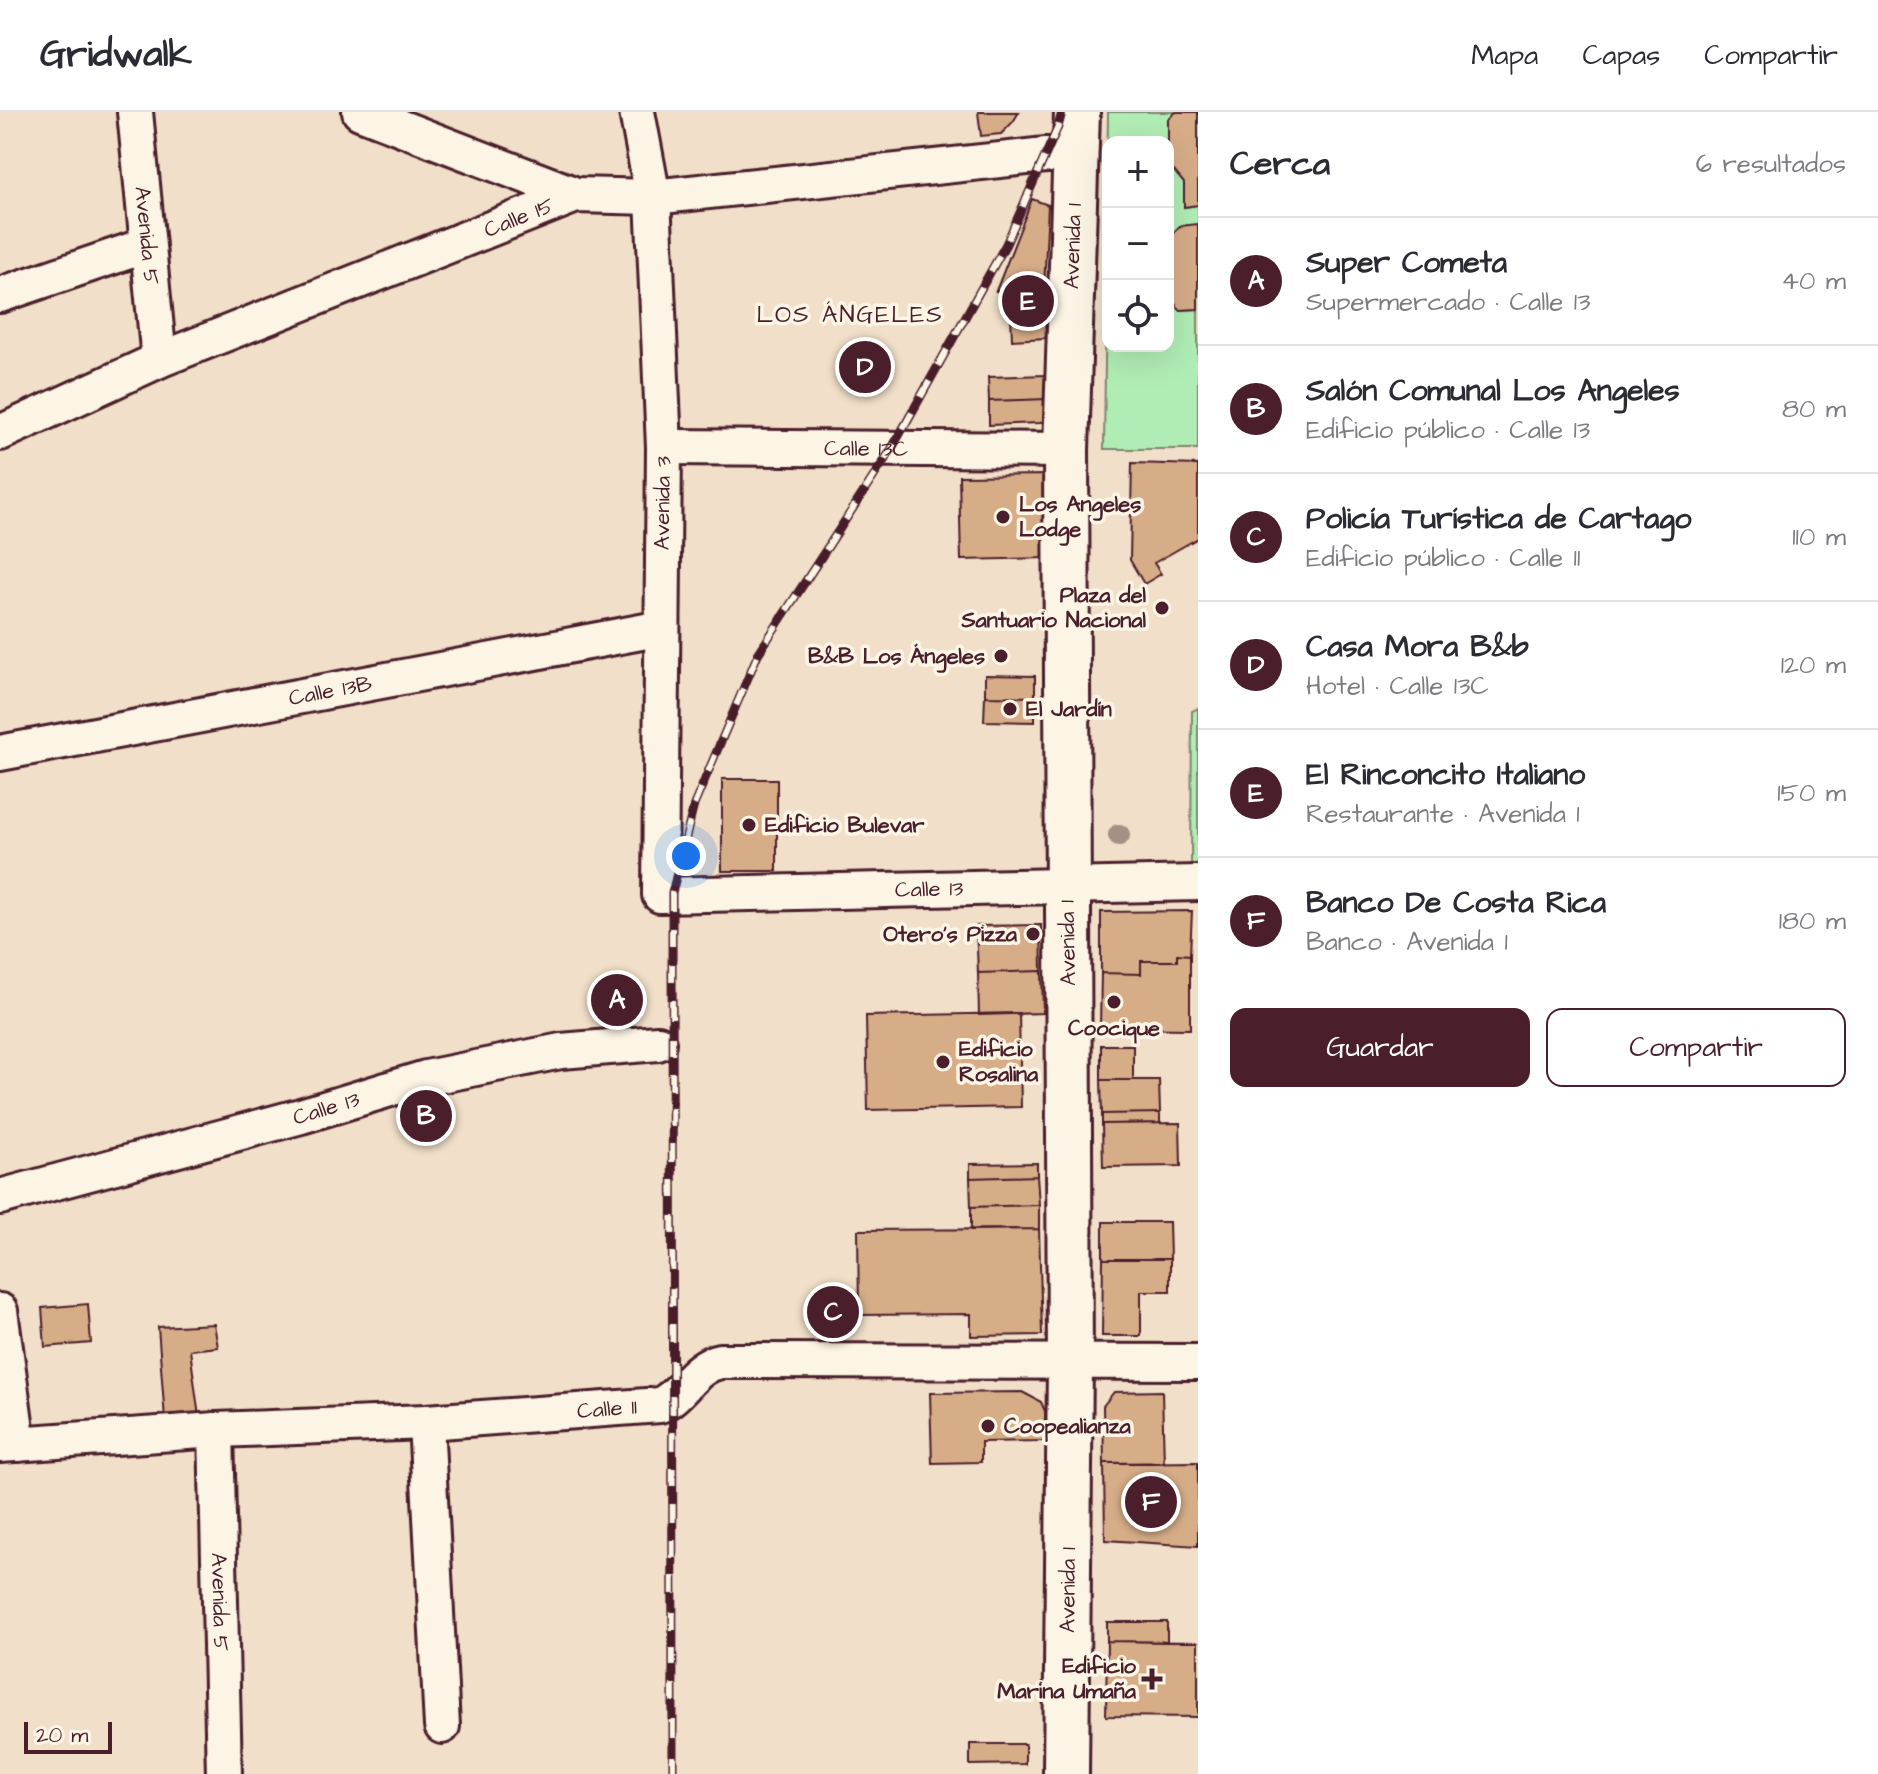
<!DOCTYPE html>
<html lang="es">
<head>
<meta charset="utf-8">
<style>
  :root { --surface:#fff; --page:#f7f7f7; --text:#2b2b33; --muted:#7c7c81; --line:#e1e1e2; --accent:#4a1f2b }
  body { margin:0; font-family:"Architects Daughter",sans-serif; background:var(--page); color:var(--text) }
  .controls { position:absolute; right:24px; top:24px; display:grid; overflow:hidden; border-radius:16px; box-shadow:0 8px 32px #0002 }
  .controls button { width:72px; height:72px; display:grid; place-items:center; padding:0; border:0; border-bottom:2px solid var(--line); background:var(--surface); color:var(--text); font:40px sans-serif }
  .scale { position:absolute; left:24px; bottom:20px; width:88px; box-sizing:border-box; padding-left:8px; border:4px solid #4a1f2b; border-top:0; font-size:22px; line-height:28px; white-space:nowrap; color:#4a1f2b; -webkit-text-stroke:6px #fcf5e5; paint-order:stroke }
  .you { position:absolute; left:686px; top:744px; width:28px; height:28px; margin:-20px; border:6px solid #fff; border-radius:50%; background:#1a73e8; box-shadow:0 0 0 12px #1a73e833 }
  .badge { display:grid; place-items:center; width:52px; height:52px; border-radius:50%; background:var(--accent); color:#fff; font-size:26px; font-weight:700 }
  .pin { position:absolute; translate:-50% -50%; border:4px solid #fff; box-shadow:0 2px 8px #0006 }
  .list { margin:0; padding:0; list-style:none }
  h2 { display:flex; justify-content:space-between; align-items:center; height:104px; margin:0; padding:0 32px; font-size:34px }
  h2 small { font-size:26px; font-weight:400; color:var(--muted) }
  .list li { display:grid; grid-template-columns:52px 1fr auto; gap:24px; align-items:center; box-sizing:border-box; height:128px; padding:0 32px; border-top:2px solid var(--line) }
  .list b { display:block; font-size:30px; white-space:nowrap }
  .list p { margin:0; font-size:26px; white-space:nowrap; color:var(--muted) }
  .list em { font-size:26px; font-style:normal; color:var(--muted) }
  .actions { display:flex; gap:16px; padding:24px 32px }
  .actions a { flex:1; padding:18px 0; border:2px solid var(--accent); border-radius:16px; text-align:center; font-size:28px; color:var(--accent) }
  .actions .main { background:var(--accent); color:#fff }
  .icon { flex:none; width:44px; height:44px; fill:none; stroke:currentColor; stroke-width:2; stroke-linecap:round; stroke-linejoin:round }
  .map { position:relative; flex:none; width:1198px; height:1662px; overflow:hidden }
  header { display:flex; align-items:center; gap:48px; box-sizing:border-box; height:112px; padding:0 40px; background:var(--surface); border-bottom:2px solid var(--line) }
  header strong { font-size:38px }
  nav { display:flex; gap:44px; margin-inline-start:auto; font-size:28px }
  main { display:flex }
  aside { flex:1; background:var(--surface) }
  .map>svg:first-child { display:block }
</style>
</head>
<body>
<header>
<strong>Gridwalk</strong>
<nav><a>Mapa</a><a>Capas</a><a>Compartir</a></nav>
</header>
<main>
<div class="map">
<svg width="1198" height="1662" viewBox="0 0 1198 1662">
  <rect width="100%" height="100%" fill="#f1dfc9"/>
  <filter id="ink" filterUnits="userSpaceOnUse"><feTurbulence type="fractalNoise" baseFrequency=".0125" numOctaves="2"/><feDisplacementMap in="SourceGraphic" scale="16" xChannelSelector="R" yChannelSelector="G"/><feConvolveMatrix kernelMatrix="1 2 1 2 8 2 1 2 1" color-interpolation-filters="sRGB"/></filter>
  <g filter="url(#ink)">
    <!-- green -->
    <path fill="#b0edb4" stroke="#7d8670" stroke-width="2" d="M 1108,0 L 1176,0 L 1168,8 L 1168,52 L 1184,71 L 1184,95 L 1198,93 L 1198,112 L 1180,114 L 1168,126 L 1168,30 L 1108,30 L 1108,234 L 1168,234 L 1168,184 L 1180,198 L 1198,197 L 1198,337 L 1104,337 Z
      M 1198,596 L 1198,755 L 1191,755 L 1192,599 Z"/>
    <!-- building -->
    <path fill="#d7ad88" stroke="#4a1f2b" stroke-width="2" d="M 978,0 L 1019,0 L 1013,10 L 1001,22 L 981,24 Z
      M 1176,0 L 1198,0 L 1198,93 L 1184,95 L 1184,71 L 1168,52 L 1168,7 Z
      M 1032,87 L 1048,93 L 1044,177 L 996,179 Z
      M 1198,112 L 1198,197 L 1180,198 L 1168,184 L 1168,126 L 1180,114 Z
      M 1044,177 L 1045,200 L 1011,202 L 1010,179 Z
      M 1045,200 L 1046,226 L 1012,228 L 1011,202 Z
      M 1046,263 L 1047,287 L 989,289 L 988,265 Z
      M 1047,287 L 1048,306 L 1040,311 L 989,313 L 989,289 Z
      M 1132,351 L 1198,353 L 1198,426 L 1154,451 L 1161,462 L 1144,472 L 1130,448 Z
      M 1045,363 L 1046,446 L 961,448 L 959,364 Z
      M 985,563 L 1035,564 L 1035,585 L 985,584 Z
      M 985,584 L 1035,585 L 1035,610 L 984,609 Z
      M 722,667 L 777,667 L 777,759 L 722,759 Z
      M 1192,799 L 1190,843 L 1177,842 L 1177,849 L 1141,849 L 1141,862 L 1101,861 L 1101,800 Z
      M 1041,813 L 1042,859 L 978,861 L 976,814 Z
      M 1177,842 L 1190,843 L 1190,917 L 1100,916 L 1101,861 L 1141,862 L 1141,849 L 1177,849 Z
      M 1042,859 L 1043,901 L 979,903 L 978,861 Z
      M 1019,901 L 1021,995 L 868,998 L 866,904 Z
      M 1101,933 L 1133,933 L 1133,968 L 1101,968 Z
      M 1101,968 L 1159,968 L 1160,1001 L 1102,1002 Z
      M 1160,1001 L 1160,1011 L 1102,1012 L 1102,1002 Z
      M 1180,1011 L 1181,1054 L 1103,1055 L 1102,1012 Z
      M 1037,1051 L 1037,1064 L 970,1066 L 970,1052 Z
      M 1037,1064 L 1039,1093 L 971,1095 L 970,1066 Z
      M 1039,1093 L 1039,1117 L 971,1118 L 971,1095 Z
      M 1103,1110 L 1169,1110 L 1170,1147 L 1103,1147 Z
      M 1039,1117 L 1042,1223 L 971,1224 L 971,1202 L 859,1203 L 858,1118 Z
      M 1103,1147 L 1170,1147 L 1170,1179 L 1141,1179 L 1141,1224 L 1102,1224 Z
      M 88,1192 L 91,1231 L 45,1235 L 42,1196 Z
      M 214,1212 L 218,1235 L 190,1238 L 199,1305 L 165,1307 L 158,1215 Z
      M 1162,1279 L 1164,1351 L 1104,1351 L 1103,1294 L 1114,1280 Z
      M 1022,1280 L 1041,1290 L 1045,1299 L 1045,1329 L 981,1330 L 981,1350 L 932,1351 L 930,1281 Z
      M 1198,1350 L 1198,1434 L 1105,1428 L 1104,1351 Z
      M 1107,1510 L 1167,1510 L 1167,1530 L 1107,1529 Z
      M 1107,1529 L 1198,1530 L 1198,1605 L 1106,1604 Z
      M 970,1632 L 1025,1632 L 1025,1652 L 970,1653 Z"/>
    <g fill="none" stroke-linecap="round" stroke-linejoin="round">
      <!-- street casing -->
      <g stroke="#4a1f2b" stroke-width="40">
        <g id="street">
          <path id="s1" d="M 135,0 L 159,248"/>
          <path d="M 360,0 L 576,83"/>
          <path id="s2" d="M 637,0 L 653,85 L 664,335 L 660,783 L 1198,771"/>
          <path d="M 0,183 L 147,133"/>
          <path id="s3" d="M 0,321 L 159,248 L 576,83 L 653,85 L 1046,43 L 1074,43"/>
          <path id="s4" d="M 664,335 L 1066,338"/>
          <path id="s5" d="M 0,641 L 662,516"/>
          <path id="s6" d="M 0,1085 L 301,1004 L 426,966 L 561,939 L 658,931"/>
          <path d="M 0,1199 L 18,1332"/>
          <path d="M 426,1310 L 442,1614"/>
          <path id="s7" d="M 216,1318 L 224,1662"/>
          <path id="s8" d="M 0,1333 L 216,1318 L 426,1310 L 660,1293 C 683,1283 693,1254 720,1249 L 1198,1250"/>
        </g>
      </g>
      <!-- primary casing -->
      <g stroke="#4a1f2b" stroke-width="50">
        <g id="primary">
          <path id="s9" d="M 1066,1662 L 1070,1251 L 1066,338 L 1077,0"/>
        </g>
      </g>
      <!-- street -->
      <use href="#street" stroke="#fcf5e5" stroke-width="34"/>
      <!-- primary -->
      <use href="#primary" stroke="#fcf5e5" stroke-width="44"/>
      <!-- rail casing -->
      <g stroke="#4a1f2b" stroke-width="9">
        <path id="rail" d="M 673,1662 L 672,781 L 694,693 L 758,542 L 891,338 L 1006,132 L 1058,15 L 1062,0"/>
      </g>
      <!-- rail -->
      <use href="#rail" stroke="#fcf5e5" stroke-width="6" stroke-dasharray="18" stroke-linecap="butt"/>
    </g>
    <!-- trees -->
    <circle fill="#a39185" cx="1119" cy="723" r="11"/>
  </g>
  <!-- markers -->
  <g fill="#4a1f2b" stroke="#fcf5e5" stroke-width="3">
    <circle cx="1003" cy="405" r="8"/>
    <circle cx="1162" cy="496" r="8"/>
    <circle cx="1001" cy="544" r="8"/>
    <circle cx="1010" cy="597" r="8"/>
    <circle cx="749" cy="713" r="8"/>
    <circle cx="1033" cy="822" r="8"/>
    <circle cx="1114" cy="890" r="8"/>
    <circle cx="943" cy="950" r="8"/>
    <circle cx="988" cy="1314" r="8"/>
    <path d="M1148 1555h8v8h8v8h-8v8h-8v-8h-8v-8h8z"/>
  </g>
  <g text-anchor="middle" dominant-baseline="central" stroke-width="7" stroke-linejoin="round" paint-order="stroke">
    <!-- street labels -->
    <g font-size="22" fill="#4a1f2b" stroke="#fcf5e5">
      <text stroke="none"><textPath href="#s3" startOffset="562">Calle 15</textPath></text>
      <text stroke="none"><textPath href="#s1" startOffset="124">Avenida 5</textPath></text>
      <text stroke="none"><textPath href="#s9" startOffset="1528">Avenida 1</textPath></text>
      <text stroke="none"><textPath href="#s4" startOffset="202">Calle 13C</textPath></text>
      <text transform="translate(663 391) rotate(-89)">Avenida 3</text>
      <text stroke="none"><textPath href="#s5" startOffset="336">Calle 13B</textPath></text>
      <text stroke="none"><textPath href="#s2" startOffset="1054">Calle 13</textPath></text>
      <text transform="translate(1068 831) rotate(-91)">Avenida 1</text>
      <text stroke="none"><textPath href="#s6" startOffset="338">Calle 13</textPath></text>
      <text stroke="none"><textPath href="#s8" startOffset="608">Calle 11</textPath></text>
      <text stroke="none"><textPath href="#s9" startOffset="184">Avenida 1</textPath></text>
      <text stroke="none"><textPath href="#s7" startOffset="172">Avenida 5</textPath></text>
    </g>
    <!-- poi labels -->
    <g font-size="22" font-weight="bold" fill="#4a1f2b" stroke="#fcf5e5" text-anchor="start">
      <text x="1019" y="392">Los Angeles<tspan x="1019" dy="25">Lodge</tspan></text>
      <text x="1146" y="483" text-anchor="end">Plaza del<tspan x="1146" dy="25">Santuario Nacional</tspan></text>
      <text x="985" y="544" text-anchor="end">B&amp;B Los Ángeles</text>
      <text x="1026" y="597">El Jardín</text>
      <text x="765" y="713">Edificio Bulevar</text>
      <text x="1017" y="822" text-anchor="end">Otero's Pizza</text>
      <text x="1114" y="916" text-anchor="middle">Coocique</text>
      <text x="959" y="937">Edificio<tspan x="959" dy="25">Rosalina</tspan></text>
      <text x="1004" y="1314">Coopealianza</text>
      <text x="1136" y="1554" text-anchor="end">Edificio<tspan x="1136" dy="25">Marina Umaña</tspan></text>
    </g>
    <!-- neighbourhood labels -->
    <g font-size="24" letter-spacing="2" fill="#4a1f2b" stroke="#fcf5e5">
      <text x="850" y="203">LOS ÁNGELES</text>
    </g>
  </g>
</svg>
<div class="controls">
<button>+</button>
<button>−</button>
<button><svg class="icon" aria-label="locate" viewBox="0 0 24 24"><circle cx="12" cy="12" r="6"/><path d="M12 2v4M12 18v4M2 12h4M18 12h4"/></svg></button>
</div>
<div class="scale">20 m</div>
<div class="you"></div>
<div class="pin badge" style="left:617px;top:888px">A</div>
<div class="pin badge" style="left:426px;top:1004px">B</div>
<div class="pin badge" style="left:833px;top:1200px">C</div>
<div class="pin badge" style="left:865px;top:255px">D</div>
<div class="pin badge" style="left:1028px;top:189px">E</div>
<div class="pin badge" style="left:1151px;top:1390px">F</div>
</div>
<aside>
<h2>Cerca<small>6 resultados</small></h2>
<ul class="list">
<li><span class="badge">A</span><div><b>Super Cometa</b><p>Supermercado · Calle 13</p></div><em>40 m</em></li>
<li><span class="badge">B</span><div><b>Salón Comunal Los Angeles</b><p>Edificio público · Calle 13</p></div><em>80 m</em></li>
<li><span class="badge">C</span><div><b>Policía Turística de Cartago</b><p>Edificio público · Calle 11</p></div><em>110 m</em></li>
<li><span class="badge">D</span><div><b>Casa Mora B&amp;b</b><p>Hotel · Calle 13C</p></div><em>120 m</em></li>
<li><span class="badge">E</span><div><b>El Rinconcito Italiano</b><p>Restaurante · Avenida 1</p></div><em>150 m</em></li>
<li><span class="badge">F</span><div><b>Banco De Costa Rica</b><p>Banco · Avenida 1</p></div><em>180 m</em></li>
</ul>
<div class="actions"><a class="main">Guardar</a><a>Compartir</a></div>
</aside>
</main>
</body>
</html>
